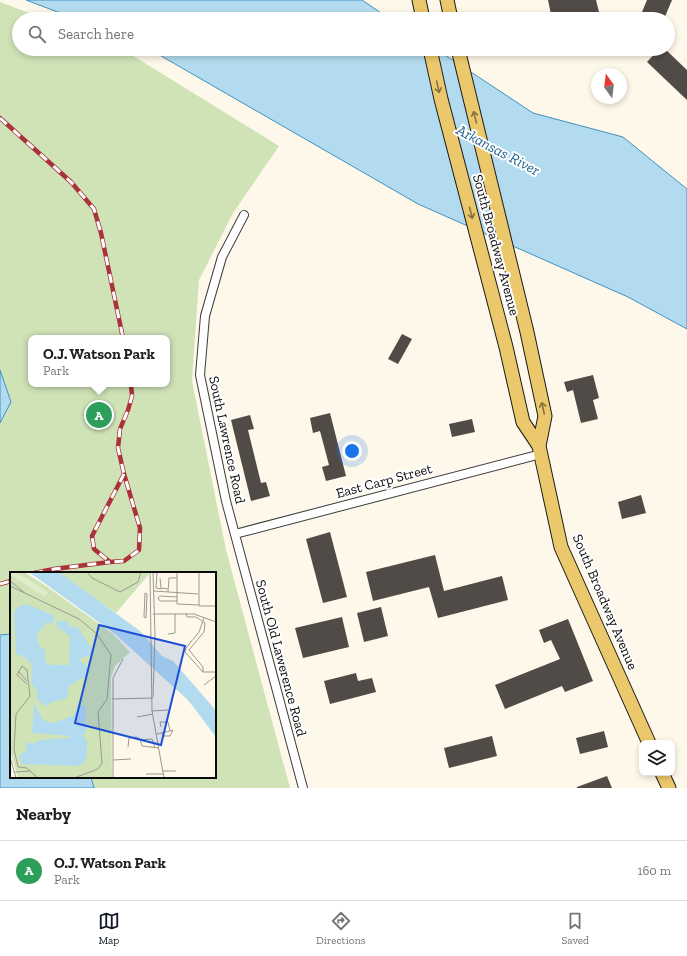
<!DOCTYPE html>
<html lang="en">
<head>
<meta charset="utf-8">
<style>
  :root { --surface:#fff; --page:#f2f2f2; --text:#202124; --muted:#757577; --line:#e0e0e0; --accent:#111827 }
  body { margin:0; font-family:"Zilla Slab",serif; background:var(--page); color:var(--text) }
  .controls { position:absolute; right:12px; bottom:12px; display:grid; overflow:hidden; border-radius:8px; box-shadow:0 2px 6px #0003 }
  .controls button { width:36px; height:36px; display:grid; place-items:center; padding:0; border:0; border-bottom:1px solid var(--line); background:var(--surface); color:var(--text); font:20px sans-serif }
  .compass { position:absolute; left:591px; top:68px; width:36px; height:36px; border-radius:50%; background:var(--surface); box-shadow:0 2px 6px #0003; rotate:346deg }
  .you { position:absolute; left:352px; top:451px; width:14px; height:14px; margin:-10px; border:3px solid #fff; border-radius:50%; background:#1a73e8; box-shadow:0 0 0 6px #1a73e833 }
  .badge { display:grid; place-items:center; width:26px; height:26px; border-radius:50%; background:var(--accent); color:#fff; font-size:13px; font-weight:700 }
  .pin { position:absolute; translate:-50% -50%; border:2px solid #fff; box-shadow:0 1px 4px #0006 }
  .popup { position:absolute; left:28px; top:335px; width:142px; height:52px; box-sizing:border-box; display:grid; place-content:center; border-radius:8px; background:var(--surface); filter:drop-shadow(0 1px 3px #0005); font-size:13px; white-space:nowrap; color:var(--muted) }
  .popup b { font-size:15px; color:var(--text) }
  .popup::after { content:''; position:absolute; left:50%; top:100%; margin-left:-8px; border:8px solid transparent; border-top-color:var(--surface) }
  .list { margin:0; padding:0; list-style:none }
  h2 { display:flex; justify-content:space-between; align-items:center; height:52px; margin:0; padding:0 16px; font-size:17px }
  h2 small { font-size:13px; font-weight:400; color:var(--muted) }
  .list li { display:grid; grid-template-columns:26px 1fr auto; gap:12px; align-items:center; box-sizing:border-box; height:60px; padding:0 16px; border-top:1px solid var(--line) }
  .list b { display:block; font-size:15px; white-space:nowrap }
  .list p { margin:0; font-size:13px; white-space:nowrap; color:var(--muted) }
  .list em { font-size:13px; font-style:normal; color:var(--muted) }
  .icon { flex:none; width:22px; height:22px; fill:none; stroke:currentColor; stroke-width:2; stroke-linecap:round; stroke-linejoin:round }
  .map { position:relative; flex:none; width:687px; height:788px; overflow:hidden }
  .search { position:absolute; background:var(--surface); box-shadow:0 2px 6px #0003; left:12px; right:12px; top:12px; height:44px; display:flex; align-items:center; gap:10px; box-sizing:border-box; padding:0 14px; border-radius:22px; color:var(--muted); font-size:15px }
  .sheet { height:112px; background:var(--surface) }
  nav { display:flex; justify-content:space-around; align-items:center; box-sizing:border-box; height:56px; border-top:1px solid var(--line); background:var(--surface); font-size:11px; color:var(--muted) }
  nav a { display:grid; justify-items:center; gap:2px }
  nav .on { color:var(--accent) }
  .map>svg:first-child { display:block }
</style>
</head>
<body>
<div class="map">
<svg width="687" height="788" viewBox="0 0 687 788">
  <rect width="100%" height="100%" fill="#fdf8e9"/>
  <!-- green -->
  <path fill="#cfe3b7" fill-rule="evenodd" d="M 0,2 L 45,19 L 19,19 L 19,49 L 122,49 L 279,146 L 233,213 L 199,280 L 192,381 L 226,550 L 290,788 L 0,788 ZM 31,338 L 167,338 L 167,384 L 31,384 ZM 11,573 L 215,573 L 215,777 L 11,777 Z"/>
  <!-- water -->
  <path fill="#b3dbef" stroke="#4191bf" d="M 26,0 L 362,0 L 390,19 L 76,19 Z
    M 149,49 L 436,49 L 533,113 L 623,137 L 687,189 L 687,329 L 628,297 L 418,204 Z
    M 0,370 L 11,402 L 0,423 Z
    M 11,634 L 11,777 L 91,777 L 94,788 L 0,788 L 0,635 Z"/>
  <!-- building -->
  <path fill="#514b48" d="M 548,0 L 596,0 L 600,16 L 587,19 L 552,19 Z
    M 647,0 L 672,0 L 664,19 L 639,19 Z
    M 659,49 L 665,49 L 687,70 L 687,100 L 647,62 Z
    M 402,334 L 412,339 L 398,364 L 388,359 Z
    M 593,375 L 599,398 L 593,400 L 598,419 L 581,423 L 573,390 L 567,392 L 564,382 Z
    M 330,413 L 346,476 L 326,481 L 322,467 L 329,465 L 320,431 L 313,433 L 310,418 Z
    M 250,415 L 254,429 L 248,430 L 261,483 L 266,482 L 270,496 L 251,501 L 231,420 Z
    M 472,419 L 475,432 L 452,437 L 449,424 Z
    M 641,495 L 646,513 L 622,519 L 618,502 Z
    M 330,532 L 347,597 L 323,603 L 306,539 Z
    M 435,555 L 444,591 L 502,576 L 508,600 L 438,618 L 429,587 L 373,601 L 366,572 Z
    M 381,607 L 388,636 L 364,642 L 357,613 Z
    M 342,617 L 349,647 L 303,658 L 295,628 Z
    M 568,619 L 593,681 L 565,692 L 562,686 L 505,709 L 495,685 L 560,659 L 551,640 L 544,643 L 539,630 Z
    M 356,673 L 358,681 L 372,678 L 376,692 L 330,704 L 324,681 Z
    M 604,731 L 608,747 L 580,754 L 576,738 Z
    M 492,736 L 497,756 L 449,768 L 444,748 Z
    M 607,776 L 612,788 L 577,788 L 577,787 Z"/>
  <g fill="none" stroke-linecap="round" stroke-linejoin="round">
    <!-- street casing -->
    <g stroke="#3d3d3d" stroke-width="10">
      <path id="street" d="M 244,215 L 222,257 L 205,316 L 200,375 L 226,501 L 303,788
        M 235,534 L 541,454"/>
    </g>
    <!-- primary casing -->
    <g stroke="#1b1b1b" stroke-width="15">
      <path id="primary" d="M 419,0 L 423,19
        M 447,0 L 451,19
        M 430,49 L 441,99 L 506,347 L 523,422 L 539,446 L 561,547 L 649,743
        M 458,49 L 527,332 L 545,416 L 539,446
        M 662,773 L 669,788"/>
    </g>
    <!-- street -->
    <use href="#street" stroke="#fff" stroke-width="8"/>
    <!-- primary -->
    <use href="#primary" stroke="#ebc86b" stroke-width="13"/>
    <!-- rail casing -->
    <g stroke="#ab313b" stroke-width="4.5">
      <path id="rail" d="M 0,118 L 71,182 L 94,209 L 101,233 L 123,338
        M 124,474 L 92,536 L 94,549 L 110,562 L 124,561 L 139,550 L 140,528 L 124,474 L 118,448 L 120,429 L 128,410 L 132,396 L 131,384
        M 34,573 L 54,569 L 110,562
        M 0,584 L 11,581"/>
    </g>
    <!-- rail -->
    <use href="#rail" stroke="#fff" stroke-width="3" stroke-dasharray="9" stroke-linecap="butt"/>
  </g>
  <!-- one-way arrows -->
  <defs><path id="oneway-shaft" d="M-6 0H5M1.5-3L5.5 0L1.5 3" fill="none" stroke-width="1.6" stroke-linecap="round" stroke-linejoin="round"/></defs>
  <g stroke="#86723f">
    <use href="#oneway-shaft" transform="translate(438 87) rotate(77)"/>
    <use href="#oneway-shaft" transform="translate(475 117) rotate(-104)"/>
    <use href="#oneway-shaft" transform="translate(471 213) rotate(75)"/>
    <use href="#oneway-shaft" transform="translate(543 408) rotate(-102)"/>
  </g>
  <g text-anchor="middle" dominant-baseline="central" stroke-width="4" stroke-linejoin="round" paint-order="stroke">
    <!-- street labels -->
    <g font-size="14" fill="#0a0a0a" stroke="#fff">
      <text transform="translate(496 245) rotate(75)">South Broadway Avenue</text>
      <text transform="translate(227 440) rotate(78)">South Lawrence Road</text>
      <text transform="translate(384 481) rotate(-15)">East Carp Street</text>
      <text transform="translate(605 602) rotate(67)">South Broadway Avenue</text>
      <text transform="translate(281 658) rotate(75)">South Old Lawerence Road</text>
    </g>
    <!-- water labels -->
    <g font-size="15" font-style="italic" fill="#21628e" stroke="#fff">
      <text transform="translate(498 150) rotate(28)">Arkansas River</text>
    </g>
  </g>
  <!-- overview -->
  <g transform="translate(10 572)">
    <rect width="206" height="206" fill="#fdf8e9"/>
    <path d="M 0,0 L 14,0 L 36,14 L 103,62 L 120,80 L 105,94 L 101,106 L 102,206 L 8,206 L 0,178 ZM 47,0 L 139,0 L 139,2 L 106,41 Z" fill="#cfe3b7"/>
    <path d="M 0,0 L 6,0 L 38,20 L 35,25 L 0,3 Z" fill="#e0ebc8"/>
    <path d="M 19,0 L 49,0 L 130,59 L 152,84 L 163,89 L 203,135 L 206,140 L 206,165 L 178,128 L 105,62 ZM 17,32 L 42,43 L 44,46 L 43,52 L 37,50 L 28,61 L 27,68 L 30,75 L 35,78 L 35,90 L 41,93 L 59,93 L 60,64 L 47,55 L 46,51 L 51,48 L 59,51 L 59,55 L 67,55 L 70,59 L 83,79 L 81,83 L 68,87 L 77,94 L 78,103 L 59,114 L 57,126 L 42,130 L 35,134 L 27,127 L 27,119 L 21,111 L 22,93 L 16,86 L 6,82 L 4,40 L 9,34 ZM 24,131 L 33,148 L 43,151 L 63,144 L 69,132 L 76,135 L 76,159 L 73,164 L 77,169 L 77,182 L 74,191 L 68,194 L 12,192 L 9,184 L 17,178 L 15,170 L 22,172 L 31,168 L 57,166 L 62,164 L 22,161 Z" fill="#b3dbef"/>
    <path fill="none" stroke="#9c9990" stroke-width="1" d="M 77,0 L 82,6 L 110,20 L 128,10 L 131,0M 140,0 L 142,139 L 154,206M 147,0 L 146,16 L 152,17M 167,0 L 167,32 L 189,33M 189,0 L 189,34 L 206,34M 150,6 L 151,16 L 158,17M 0,9 L 15,21M 0,14 L 69,47 L 87,62 L 101,83 L 97,127 L 88,140 L 92,191 L 88,197 L 64,206M 144,19 L 188,22M 158,20 L 159,6 L 167,6M 135,21 L 137,22 L 136,46 L 134,45 ZM 167,25 L 150,24 L 148,26 L 150,29 L 167,29M 176,41 L 177,45 L 186,45 L 195,51 L 194,60 L 179,78 L 193,95 L 193,100M 143,42 L 184,42 L 206,50M 194,46 L 189,60 L 176,76 L 175,80 L 193,100 L 206,100M 158,62 L 165,61 L 165,42M 8,99 L 17,109M 17,112 L 7,103 L 12,94 L 17,98 L 20,124 L 6,142 L 4,177 L 8,195 L 17,196 L 20,199M 194,113 L 206,104M 143,125 L 145,62 L 143,0M 102,127 L 143,126M 142,139 L 158,138M 127,145 L 143,142M 152,161 L 153,164 L 160,164 L 163,158 L 160,159M 147,162 L 160,159 L 158,150 L 150,150 L 151,155M 130,168 L 142,167 L 145,176M 118,175 L 119,166 L 126,165 L 130,167 L 132,174 L 149,176M 0,185 L 6,206M 103,188 L 121,187M 153,199 L 166,199M 5,200 L 20,199 L 28,206M 136,202 L 153,202M 103,206 L 103,106 L 113,87"/>
    <path fill="#1d4ed8" fill-opacity="0.15" stroke="#1d4ed8" stroke-width="2" d="M 89,53 L 175,74 L 151,173 L 65,151 Z"/>
    <rect width="206" height="206" fill="none" stroke="#0a0a0a" stroke-width="2"/>
  </g>
</svg>
<div class="controls">
<button><svg class="icon" aria-label="layers" viewBox="0 0 24 24"><path d="M12 4l9 5-9 5-9-5zM3 14l9 5 9-5"/></svg></button>
</div>
<svg class="compass" viewBox="-18 -18 36 36"><path d="M0-13l5 13h-10z" fill="#e53935"/><path d="M0 13l5-13h-10z" fill="#757577"/></svg>
<div class="you"></div>
<div class="pin badge" style="left:99px;top:415px;background:#2e9e5b">A</div>
<div class="popup"><b>O.J. Watson Park</b>Park</div>
<div class="search"><svg class="icon" aria-label="search" viewBox="0 0 24 24"><circle cx="10" cy="10" r="6"/><path d="M15 15l6 6"/></svg>Search here</div>
</div>
<section class="sheet">
<h2>Nearby<small></small></h2>
<ul class="list">
<li><span class="badge" style="background:#2e9e5b">A</span><div><b>O.J. Watson Park</b><p>Park</p></div><em>160 m</em></li>
</ul>
</section>
<nav>
<a class="on"><svg class="icon" aria-label="map" viewBox="0 0 24 24"><path d="M3 6l6-2 6 2 6-2v14l-6 2-6-2-6 2zM9 4v14M15 6v14"/></svg>Map</a>
<a><svg class="icon" aria-label="directions" viewBox="0 0 24 24"><path d="M12 3l9 9-9 9-9-9zM9 14v-3h6M13 9l2 2-2 2"/></svg>Directions</a>
<a><svg class="icon" aria-label="saved" viewBox="0 0 24 24"><path d="M7 4h10v16l-5-4-5 4z"/></svg>Saved</a>
</nav>
</body>
</html>
